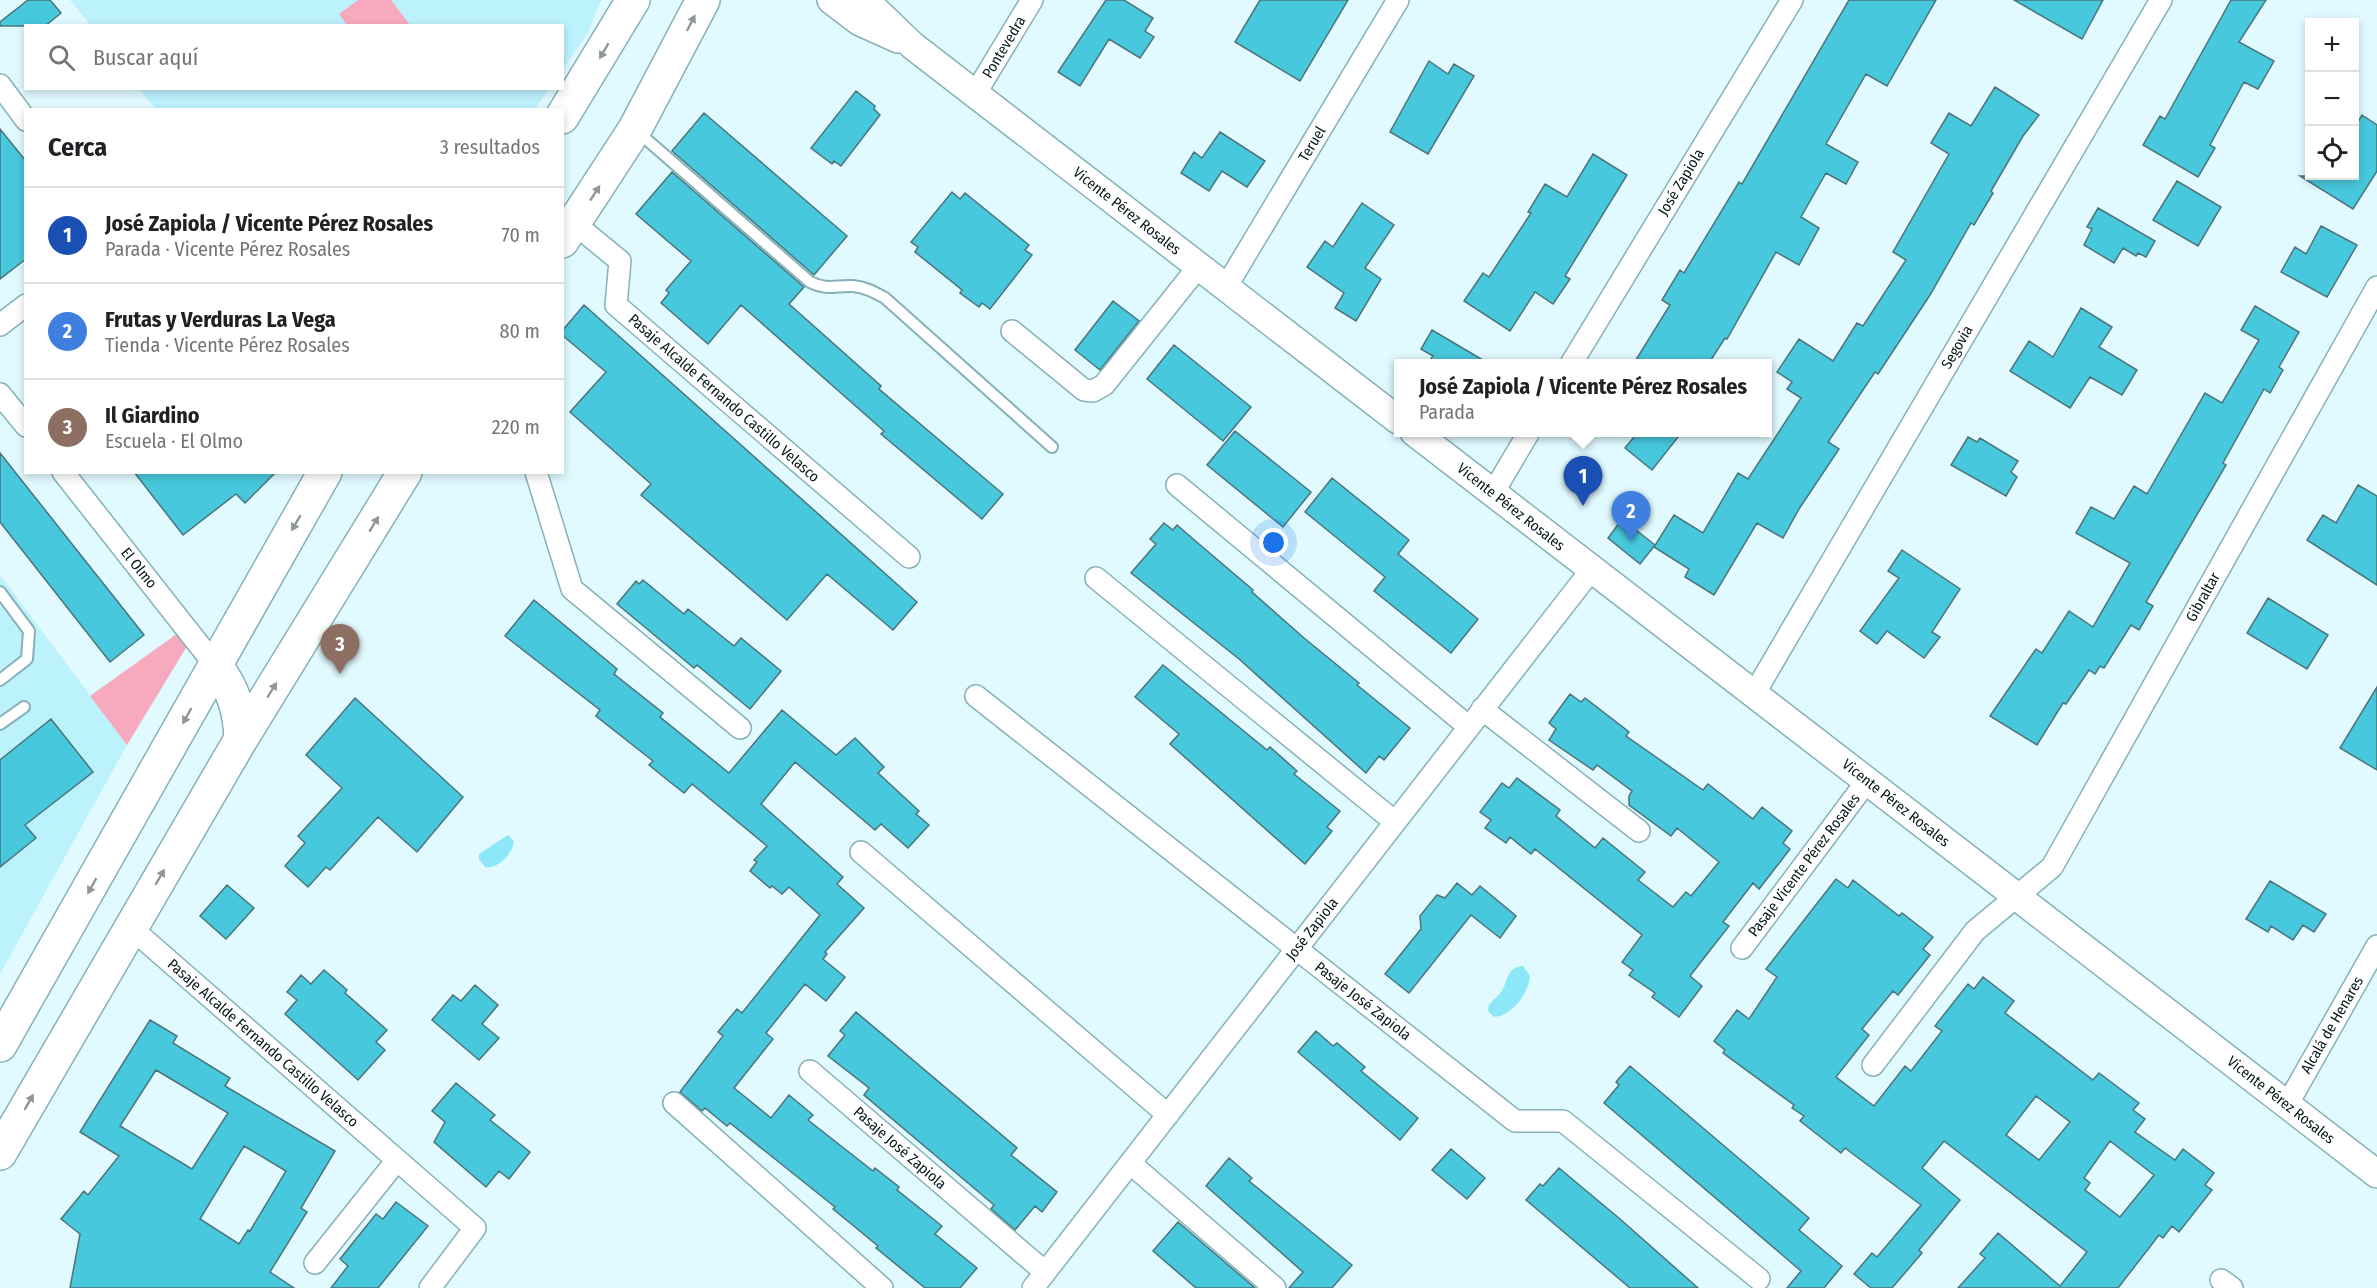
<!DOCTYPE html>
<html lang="es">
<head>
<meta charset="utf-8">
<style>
  :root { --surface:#fff; --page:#f6f6f6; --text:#202124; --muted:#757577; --line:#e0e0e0; --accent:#db2777 }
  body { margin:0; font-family:"Fira Sans Condensed",sans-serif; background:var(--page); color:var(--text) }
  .controls { position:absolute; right:18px; top:18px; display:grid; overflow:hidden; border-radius:0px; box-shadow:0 3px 9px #0003 }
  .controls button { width:54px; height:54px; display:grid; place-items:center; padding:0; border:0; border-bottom:2px solid var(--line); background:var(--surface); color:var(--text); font:30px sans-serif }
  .you { position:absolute; left:1274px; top:543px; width:21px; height:21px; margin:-15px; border:4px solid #fff; border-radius:50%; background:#1a73e8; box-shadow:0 0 0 9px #1a73e833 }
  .badge { display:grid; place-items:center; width:39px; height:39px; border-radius:50%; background:var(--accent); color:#fff; font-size:20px; font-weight:700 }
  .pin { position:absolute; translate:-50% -50px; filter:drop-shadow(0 2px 3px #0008) }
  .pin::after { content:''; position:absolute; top:32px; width:21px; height:18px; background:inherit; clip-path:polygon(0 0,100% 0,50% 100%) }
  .popup { position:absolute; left:1394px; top:359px; width:378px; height:78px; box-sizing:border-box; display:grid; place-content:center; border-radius:0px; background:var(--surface); filter:drop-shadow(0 2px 4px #0005); font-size:20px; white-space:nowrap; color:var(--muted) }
  .popup b { font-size:22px; color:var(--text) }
  .popup::after { content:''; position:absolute; left:50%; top:100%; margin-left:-12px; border:12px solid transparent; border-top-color:var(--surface) }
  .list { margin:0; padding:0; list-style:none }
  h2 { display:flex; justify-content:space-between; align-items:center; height:78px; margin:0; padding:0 24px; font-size:26px }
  h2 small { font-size:20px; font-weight:400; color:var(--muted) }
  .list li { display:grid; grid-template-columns:39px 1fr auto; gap:18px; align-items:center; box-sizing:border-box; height:96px; padding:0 24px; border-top:2px solid var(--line) }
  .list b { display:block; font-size:22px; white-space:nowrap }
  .list p { margin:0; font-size:20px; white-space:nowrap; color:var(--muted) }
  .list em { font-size:20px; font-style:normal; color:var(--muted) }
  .icon { flex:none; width:33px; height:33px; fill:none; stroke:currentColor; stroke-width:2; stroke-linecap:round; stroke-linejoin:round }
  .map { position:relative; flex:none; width:2377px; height:1288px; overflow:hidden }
  .search { position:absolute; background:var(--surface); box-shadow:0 3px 9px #0003; left:24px; top:24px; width:540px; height:66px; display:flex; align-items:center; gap:15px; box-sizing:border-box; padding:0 21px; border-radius:0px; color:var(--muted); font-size:22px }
  .panel { position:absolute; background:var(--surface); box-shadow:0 3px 9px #0003; left:24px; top:108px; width:540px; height:366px; border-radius:0px }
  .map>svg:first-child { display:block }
</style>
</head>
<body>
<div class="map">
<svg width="2377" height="1288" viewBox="0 0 2377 1288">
  <rect width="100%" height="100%" fill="#e0faff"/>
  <!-- built -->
  <path fill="#bcf2fc" d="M 70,0 L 601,0 L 589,31 L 563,69 L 562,26 L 90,25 Z
    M 139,89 L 549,89 L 534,110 L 156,109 Z
    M 0,575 L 127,745 L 0,974 Z"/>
  <!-- green -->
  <path fill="#f7aabd" d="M 358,0 L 391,0 L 410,25 L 347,25 L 339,14 Z
    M 178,633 L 189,643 L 127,745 L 90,696 Z"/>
  <!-- water -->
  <path fill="#8ce8f8" d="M 508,835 L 514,841 C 513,853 498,870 485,867 L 479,859 L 479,854 Z
    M 1523,966 L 1530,976 C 1529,993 1512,1016 1494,1017 L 1488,1011 C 1488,1001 1497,999 1502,991 C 1508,980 1507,967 1523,966 Z"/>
  <!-- building -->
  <path fill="#48c8dc" stroke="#4b747b" stroke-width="1.5" fill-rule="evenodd" d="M 28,0 L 50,0 L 61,13 L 45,26 L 0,26 L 0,22 Z
    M 1106,0 L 1124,0 L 1153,18 L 1145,31 L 1154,37 L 1140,58 L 1109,39 L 1080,86 L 1058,72 Z
    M 1260,0 L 1348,0 L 1300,81 L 1235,42 Z
    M 1849,0 L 1936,0 L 1887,86 L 1866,74 L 1826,144 L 1858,162 L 1846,184 L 1826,173 L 1801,217 L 1819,228 L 1799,265 L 1776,252 L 1727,339 L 1725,338 L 1709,363 L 1634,363 L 1670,305 L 1662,300 L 1680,270 L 1684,273 L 1739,182 L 1742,184 Z
    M 2014,0 L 2103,0 L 2082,39 Z
    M 2231,0 L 2266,0 L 2239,42 L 2274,61 L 2258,89 L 2244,82 L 2210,145 L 2215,148 L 2198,177 L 2143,145 L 2160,116 L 2165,119 Z
    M 1429,61 L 1448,74 L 1454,64 L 1474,76 L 1428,154 L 1390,132 Z
    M 1995,87 L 2039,115 L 2023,136 L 1991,191 L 1993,193 L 1974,225 L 1971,223 L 1930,295 L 1878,374 L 1875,372 L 1828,442 L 1839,449 L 1799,509 L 1783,538 L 1757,523 L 1714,595 L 1685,577 L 1689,569 L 1654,547 L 1674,515 L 1703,533 L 1738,473 L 1748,479 L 1801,398 L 1787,389 L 1792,382 L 1777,372 L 1799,339 L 1833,361 L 1857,323 L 1863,326 L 1906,260 L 1893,252 L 1949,154 L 1931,143 L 1949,113 L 1971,126 Z
    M 856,91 L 875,106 L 874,109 L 880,115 L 841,166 L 834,161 L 832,164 L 811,148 Z
    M 704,113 L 847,236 L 814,275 L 672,151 Z
    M 2362,115 L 2377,125 L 2377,171 L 2353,209 L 2300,176 L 2355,176 L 2355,127 Z
    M 0,129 L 26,161 L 26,259 L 0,279 Z
    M 1220,132 L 1265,161 L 1247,187 L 1222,171 L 1209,191 L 1181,173 L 1194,152 L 1202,158 Z
    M 1593,154 L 1627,175 L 1565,276 L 1570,279 L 1553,304 L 1535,292 L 1510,331 L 1464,301 L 1483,273 L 1489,277 L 1531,213 L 1528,212 L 1545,184 L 1567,197 Z
    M 672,172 L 804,287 L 789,304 L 881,386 L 879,389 L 1003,494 L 982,519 L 881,434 L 884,431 L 741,305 L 708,344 L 661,303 L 669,293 L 666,290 L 691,261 L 636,214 Z
    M 2177,181 L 2221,207 L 2198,246 L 2153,220 Z
    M 952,192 L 960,199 L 965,193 L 1029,245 L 1025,250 L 1032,255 L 990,309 L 982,303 L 979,307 L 960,293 L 962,290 L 915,252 L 918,247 L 911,242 Z
    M 1362,203 L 1394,225 L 1365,268 L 1381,279 L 1356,321 L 1335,308 L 1344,293 L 1307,267 L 1325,241 L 1333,247 Z
    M 2098,208 L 2155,241 L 2146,257 L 2138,253 L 2136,256 L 2123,248 L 2114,263 L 2084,245 L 2092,229 L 2087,227 Z
    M 2321,226 L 2357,245 L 2327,297 L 2281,272 L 2295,247 L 2306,254 Z
    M 1113,301 L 1139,321 L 1100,370 L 1075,350 Z
    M 584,305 L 917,602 L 893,630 L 827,574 L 787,620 L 641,495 L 651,484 L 570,412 L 606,372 L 562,335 L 562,331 Z
    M 2255,306 L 2299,332 L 2279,367 L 2283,370 L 2270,393 L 2264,389 L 2223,463 L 2226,465 L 2146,602 L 2153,606 L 2139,630 L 2131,625 L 2104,668 L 2100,666 L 2095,674 L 2089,670 L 2066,704 L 2063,703 L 2037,745 L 1990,716 L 2036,649 L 2042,653 L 2069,611 L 2093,627 L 2130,563 L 2076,533 L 2091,507 L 2114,519 L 2134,486 L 2147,494 L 2205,393 L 2222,403 L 2259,340 L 2241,330 Z
    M 2081,308 L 2112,327 L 2099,347 L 2137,370 L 2122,395 L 2090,377 L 2070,408 L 2010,371 L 2029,341 L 2053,357 Z
    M 1432,330 L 1488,363 L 1428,363 L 1433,356 L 1421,349 Z
    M 1174,345 L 1251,407 L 1223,441 L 1147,379 Z
    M 1235,431 L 1311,492 L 1283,527 L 1207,465 Z
    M 1638,432 L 1682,432 L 1652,470 L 1625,448 Z
    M 1968,437 L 1977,442 L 1980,438 L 2018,461 L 2011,472 L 2017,477 L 2006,496 L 1951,465 Z
    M 0,453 L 144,635 L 110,662 L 0,522 Z
    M 134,472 L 276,472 L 245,503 L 236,494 L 183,535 Z
    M 1332,478 L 1409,540 L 1398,554 L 1478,619 L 1451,653 L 1374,591 L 1385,577 L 1305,512 Z
    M 2358,485 L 2377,496 L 2377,585 L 2307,540 L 2323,515 L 2336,523 Z
    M 1622,519 L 1655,545 L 1640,564 L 1608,538 Z
    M 1164,523 L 1173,530 L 1177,525 L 1199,544 L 1253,590 L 1252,592 L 1304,638 L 1359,683 L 1357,685 L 1410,728 L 1384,760 L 1379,756 L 1366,773 L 1239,659 L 1131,573 L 1156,544 L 1150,539 Z
    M 1902,550 L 1960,589 L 1932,632 L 1940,637 L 1924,658 L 1887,631 L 1877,644 L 1860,631 L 1899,578 L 1888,571 Z
    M 643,580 L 684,614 L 688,609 L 734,646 L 741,638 L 781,671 L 750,709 L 697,665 L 694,668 L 617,604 L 636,581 L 639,584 Z
    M 2268,598 L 2328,635 L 2307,669 L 2247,633 Z
    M 534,600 L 617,669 L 614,674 L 663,713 L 660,717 L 729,773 L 782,710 L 836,755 L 855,738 L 884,767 L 878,773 L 919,811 L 916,814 L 929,825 L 908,848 L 881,824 L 875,830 L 795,762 L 761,804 L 843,877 L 837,884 L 864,908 L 825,952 L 827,954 L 823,959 L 845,977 L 826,1001 L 805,984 L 766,1033 L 773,1039 L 734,1088 L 771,1118 L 789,1095 L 813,1115 L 808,1120 L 873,1171 L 875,1168 L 899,1187 L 897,1190 L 942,1226 L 935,1234 L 977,1268 L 960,1288 L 925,1288 L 876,1248 L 878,1246 L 833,1209 L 835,1207 L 730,1123 L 727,1126 L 705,1108 L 702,1111 L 680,1092 L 723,1036 L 718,1032 L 737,1009 L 742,1013 L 820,915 L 789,887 L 782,894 L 772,886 L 770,888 L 750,871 L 757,862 L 754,860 L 767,846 L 692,784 L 684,793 L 670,782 L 649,765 L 653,761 L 596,716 L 600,710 L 505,636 Z
    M 1163,665 L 1267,750 L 1270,747 L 1297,771 L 1294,774 L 1340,811 L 1327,827 L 1332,831 L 1305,864 L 1170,744 L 1179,734 L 1135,697 Z
    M 2377,687 L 2377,770 L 2340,748 Z
    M 1570,694 L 1581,702 L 1585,698 L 1629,732 L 1626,736 L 1703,790 L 1708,784 L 1753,819 L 1762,807 L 1792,831 L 1783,843 L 1790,849 L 1759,889 L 1753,883 L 1723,922 L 1729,926 L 1690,976 L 1702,986 L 1679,1017 L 1652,997 L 1655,993 L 1629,975 L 1633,970 L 1622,962 L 1642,935 L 1535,849 L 1531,854 L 1510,837 L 1506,843 L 1485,828 L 1491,820 L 1480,812 L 1502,783 L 1509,788 L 1517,778 L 1560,810 L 1556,816 L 1595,848 L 1603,838 L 1645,872 L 1638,880 L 1673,907 L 1686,892 L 1691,896 L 1719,862 L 1677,828 L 1671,836 L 1629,805 L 1629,796 L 1632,791 L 1597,765 L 1593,770 L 1549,740 L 1556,729 L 1549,723 Z
    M 355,698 L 463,797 L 417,852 L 378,817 L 330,870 L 326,867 L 308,887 L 285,866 L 305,843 L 298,836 L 342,788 L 306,755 Z
    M 51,719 L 93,772 L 25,825 L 36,838 L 0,867 L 0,760 Z
    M 1836,879 L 1848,888 L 1853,880 L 1899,916 L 1902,913 L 1933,937 L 1923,949 L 1930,955 L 1898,995 L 1893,991 L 1862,1029 L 1869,1035 L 1836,1077 L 1874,1106 L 1905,1066 L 1911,1071 L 1942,1031 L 1935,1026 L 1968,984 L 1974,989 L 1983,977 L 2014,1001 L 2005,1013 L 2093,1080 L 2099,1073 L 2139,1103 L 2133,1110 L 2145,1119 L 2135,1132 L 2175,1160 L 2183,1149 L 2214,1173 L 2205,1185 L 2212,1190 L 2179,1232 L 2172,1226 L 2163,1238 L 2159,1235 L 2118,1288 L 1958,1288 L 1985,1258 L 1980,1254 L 1998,1233 L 2060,1286 L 2087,1252 L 1944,1141 L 1922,1168 L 1960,1200 L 1919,1250 L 1922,1253 L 1892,1288 L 1871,1288 L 1854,1274 L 1872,1253 L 1877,1257 L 1921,1205 L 1845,1148 L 1841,1153 L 1800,1121 L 1804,1116 L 1792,1108 L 1794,1105 L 1723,1053 L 1725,1050 L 1714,1041 L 1737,1010 L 1749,1019 L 1777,977 L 1766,969 ZM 2036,1096 L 2070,1122 L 2039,1160 L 2006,1135 ZM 2110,1141 L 2154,1175 L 2120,1217 L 2085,1190 L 2090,1183 L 2084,1178 Z
    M 2270,881 L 2326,914 L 2314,932 L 2303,925 L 2293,940 L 2271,926 L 2268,932 L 2246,919 Z
    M 1457,883 L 1472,895 L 1480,886 L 1516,916 L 1500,938 L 1471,915 L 1409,993 L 1385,974 L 1421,929 L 1420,916 L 1437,895 L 1445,898 Z
    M 227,885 L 254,908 L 226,939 L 200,916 Z
    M 324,970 L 347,990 L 345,993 L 387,1030 L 376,1042 L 385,1050 L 358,1080 L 285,1014 L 297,1000 L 287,992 L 301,975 L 311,984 Z
    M 475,985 L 498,1005 L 482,1024 L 499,1038 L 479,1060 L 432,1020 L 453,995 L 461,1001 Z
    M 856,1012 L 1017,1148 L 1011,1155 L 1057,1192 L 1042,1212 L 1035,1206 L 1015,1230 L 991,1209 L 994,1205 L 864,1095 L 869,1088 L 828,1056 L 845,1035 L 840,1031 Z
    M 150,1020 L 177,1036 L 173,1043 L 230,1078 L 225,1086 L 335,1151 L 301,1208 L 307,1212 L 270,1272 L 294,1288 L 70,1288 L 80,1234 L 61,1219 L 84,1191 L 88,1195 L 119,1156 L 80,1132 ZM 156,1070 L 228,1113 L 192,1169 L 120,1126 ZM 244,1146 L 286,1171 L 250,1231 L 248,1230 L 239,1244 L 200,1219 Z
    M 1316,1031 L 1333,1046 L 1337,1043 L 1365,1067 L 1361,1071 L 1418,1118 L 1400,1140 L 1298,1052 Z
    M 1630,1066 L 1809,1218 L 1799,1230 L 1842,1266 L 1824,1288 L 1787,1288 L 1801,1271 L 1604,1103 L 1619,1085 L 1616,1082 Z
    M 456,1083 L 495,1115 L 490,1120 L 530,1152 L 509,1179 L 499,1171 L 486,1187 L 434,1142 L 445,1122 L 432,1111 Z
    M 1451,1149 L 1485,1178 L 1467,1199 L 1432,1170 Z
    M 1229,1158 L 1252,1178 L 1249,1181 L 1352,1265 L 1332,1288 L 1289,1288 L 1303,1272 L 1206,1186 Z
    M 1559,1168 L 1620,1219 L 1698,1288 L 1630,1288 L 1526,1200 L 1540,1184 L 1543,1186 Z
    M 396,1202 L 428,1226 L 378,1288 L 331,1288 L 348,1266 L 340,1259 L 376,1214 L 383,1219 Z
    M 1178,1222 L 1255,1288 L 1196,1288 L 1153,1251 Z"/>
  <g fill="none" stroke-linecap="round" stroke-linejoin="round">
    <!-- service casing -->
    <g stroke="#87b1b8" stroke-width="14">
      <path id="service" d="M 638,132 L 810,282 C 829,291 835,285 853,286 C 865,287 874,292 885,298 L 1052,447
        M 0,592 L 29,631 L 27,659 L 0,680
        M 0,724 L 24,707"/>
    </g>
    <!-- minor casing -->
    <g stroke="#87b1b8" stroke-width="24">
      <path id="minor" d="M 0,85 L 26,120
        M 975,94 L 1032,0
        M 575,224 L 620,261 L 616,305 L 909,557
        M 1226,287 L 1398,0
        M 0,325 L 26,305
        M 1012,331 L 1084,390 L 1093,391 L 1104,385 L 1199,266
        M 1571,364 L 1792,0
        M 0,394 L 26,426
        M 63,472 L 215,665
        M 536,472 L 572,589 L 740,728
        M 1177,485 L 1469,727
        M 1493,493 L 1529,432
        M 1096,578 L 1395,822
        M 1754,694 L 2161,0
        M 976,696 L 1515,1121 L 1563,1121 L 1759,1279
        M 1482,709 L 1639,831
        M 861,852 L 1168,1115
        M 130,927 L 475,1228 L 430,1288
        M 1742,948 L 1867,781
        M 1873,1065 L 1975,931 L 2052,867 L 2377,287
        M 810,1071 L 1045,1272
        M 674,1103 L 882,1288
        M 2287,1105 L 2377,946
        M 1130,1163 L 1275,1288
        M 315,1263 L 397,1160
        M 2221,1280 L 2232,1288
        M 1033,1288 L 1592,569"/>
    </g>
    <!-- tertiary casing -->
    <g stroke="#87b1b8" stroke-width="30">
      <path id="tertiary" d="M 831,0 L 860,22 L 898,39
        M 865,0 L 913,46 L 1398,420
        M 1414,432 L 2377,1174"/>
    </g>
    <!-- primary casing -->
    <g stroke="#87b1b8" stroke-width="36">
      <path id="primary" d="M 562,117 L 633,0
        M 562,241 L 635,129 L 703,0
        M 215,665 C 233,688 240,710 241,739
        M 0,1045 L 325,472
        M 0,1153 L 241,739 L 405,472"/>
    </g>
    <!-- service -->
    <use href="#service" stroke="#fff" stroke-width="10"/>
    <!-- minor -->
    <use href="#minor" stroke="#fff" stroke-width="21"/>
    <!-- tertiary -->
    <use href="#tertiary" stroke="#fff" stroke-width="27"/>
    <!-- primary -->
    <use href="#primary" stroke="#fff" stroke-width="33"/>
  </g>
  <!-- one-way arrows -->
  <defs><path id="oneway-solid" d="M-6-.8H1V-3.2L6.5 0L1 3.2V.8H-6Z" transform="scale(1.5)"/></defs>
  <g fill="#8f9798">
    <use href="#oneway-solid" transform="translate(691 23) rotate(-63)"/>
    <use href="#oneway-solid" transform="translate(604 51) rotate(120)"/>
    <use href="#oneway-solid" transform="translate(595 193) rotate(-57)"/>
    <use href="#oneway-solid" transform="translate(296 523) rotate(120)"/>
    <use href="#oneway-solid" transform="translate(374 524) rotate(-59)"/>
    <use href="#oneway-solid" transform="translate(272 690) rotate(-58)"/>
    <use href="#oneway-solid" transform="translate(187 716) rotate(119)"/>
    <use href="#oneway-solid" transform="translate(160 877) rotate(-60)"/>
    <use href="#oneway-solid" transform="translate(92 886) rotate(119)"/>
    <use href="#oneway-solid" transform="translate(29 1102) rotate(-60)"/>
  </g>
  <g text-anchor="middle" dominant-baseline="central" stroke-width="4.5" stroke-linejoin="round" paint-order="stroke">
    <!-- street labels -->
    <g font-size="15" fill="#07181b" stroke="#fff">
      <text transform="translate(1004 47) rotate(-59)">Pontevedra</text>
      <text transform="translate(1312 144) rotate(-59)">Teruel</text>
      <text transform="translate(1681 182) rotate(-59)">José Zapiola</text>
      <text transform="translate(1127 211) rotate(38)">Vicente Pérez Rosales</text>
      <text transform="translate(1957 347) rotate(-60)">Segovia</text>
      <text transform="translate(724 398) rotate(41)">Pasaje Alcalde Fernando Castillo Velasco</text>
      <text transform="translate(1511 507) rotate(38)">Vicente Pérez Rosales</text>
      <text transform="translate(139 568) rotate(51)">El Olmo</text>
      <text transform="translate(2203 597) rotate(-61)">Gibraltar</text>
      <text transform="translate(1896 803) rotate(38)">Vicente Pérez Rosales</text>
      <text transform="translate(1804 865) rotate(-53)">Pasaje Vicente Pérez Rosales</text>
      <text transform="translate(1312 929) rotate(-52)">José Zapiola</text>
      <text transform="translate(1363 1001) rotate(38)">Pasaje José Zapiola</text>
      <text transform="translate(2332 1025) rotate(-60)">Alcalá de Henares</text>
      <text transform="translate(263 1043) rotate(41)">Pasaje Alcalde Fernando Castillo Velasco</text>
      <text transform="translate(2281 1100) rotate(38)">Vicente Pérez Rosales</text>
      <text transform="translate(900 1148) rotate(41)">Pasaje José Zapiola</text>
    </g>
  </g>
</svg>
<div class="controls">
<button>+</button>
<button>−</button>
<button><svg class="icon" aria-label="locate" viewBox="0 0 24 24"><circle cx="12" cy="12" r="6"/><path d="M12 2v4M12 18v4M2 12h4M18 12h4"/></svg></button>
</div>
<div class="you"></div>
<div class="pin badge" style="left:1583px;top:506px;background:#1a4fb4">1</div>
<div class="popup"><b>José Zapiola / Vicente Pérez Rosales</b>Parada</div>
<div class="pin badge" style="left:1631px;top:541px;background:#3f7fe0">2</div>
<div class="pin badge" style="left:340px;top:674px;background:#8d6e63">3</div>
<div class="search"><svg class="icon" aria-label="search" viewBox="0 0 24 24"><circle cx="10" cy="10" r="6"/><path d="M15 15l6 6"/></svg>Buscar aquí</div>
<section class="panel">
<h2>Cerca<small>3 resultados</small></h2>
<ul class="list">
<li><span class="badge" style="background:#1a4fb4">1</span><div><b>José Zapiola / Vicente Pérez Rosales</b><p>Parada · Vicente Pérez Rosales</p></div><em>70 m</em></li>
<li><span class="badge" style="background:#3f7fe0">2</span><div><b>Frutas y Verduras La Vega</b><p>Tienda · Vicente Pérez Rosales</p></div><em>80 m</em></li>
<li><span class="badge" style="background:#8d6e63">3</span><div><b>Il Giardino</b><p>Escuela · El Olmo</p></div><em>220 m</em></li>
</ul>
</section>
</div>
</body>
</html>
